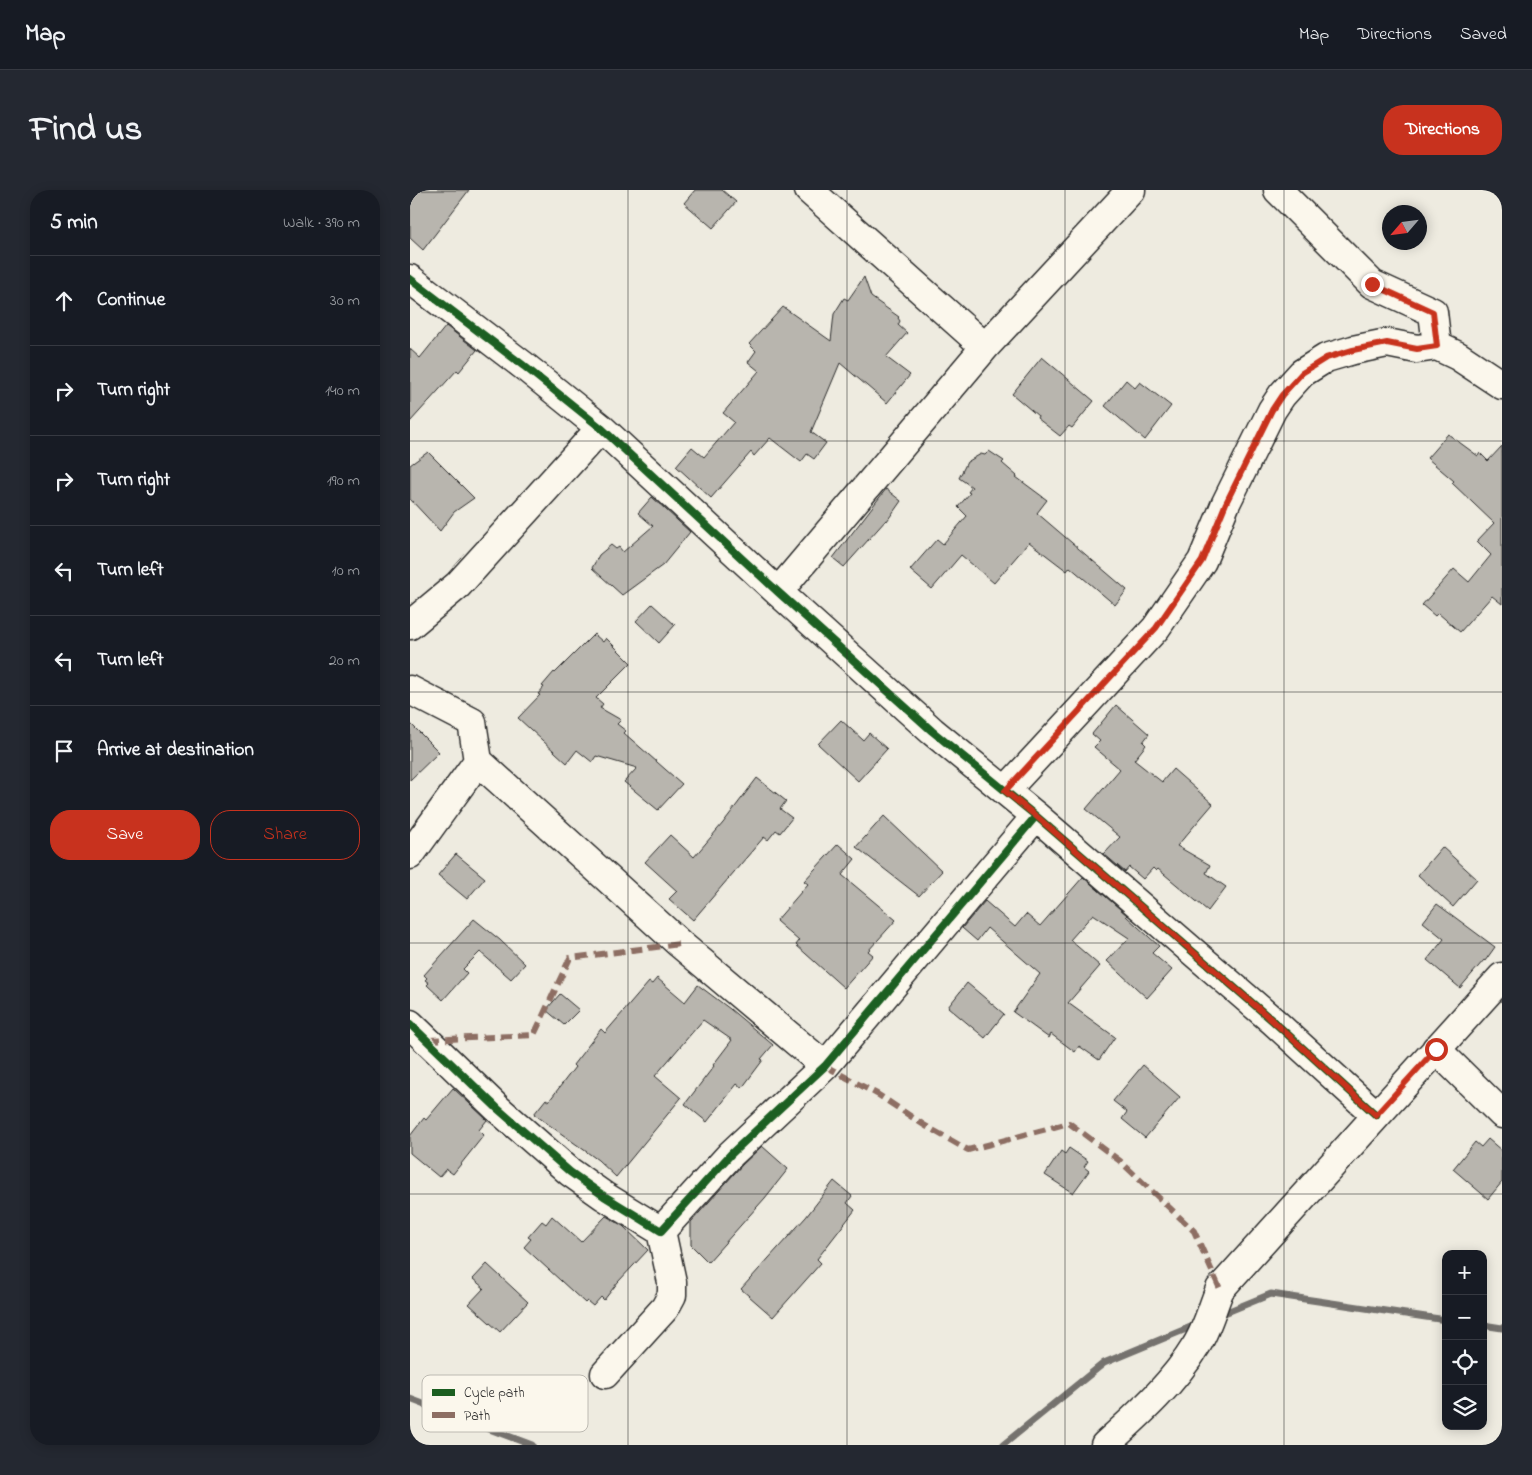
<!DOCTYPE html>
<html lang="en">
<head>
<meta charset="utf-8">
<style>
  :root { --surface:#171b24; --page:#242831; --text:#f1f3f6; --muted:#9ea1a6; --line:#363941; --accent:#c8321e }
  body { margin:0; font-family:"Indie Flower",sans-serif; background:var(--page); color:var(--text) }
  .controls { position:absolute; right:15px; bottom:15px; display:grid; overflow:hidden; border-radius:10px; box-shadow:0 2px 12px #0003 }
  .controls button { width:45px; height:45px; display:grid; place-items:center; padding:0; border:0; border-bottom:1px solid var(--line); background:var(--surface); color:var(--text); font:25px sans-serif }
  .compass { position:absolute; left:972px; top:15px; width:45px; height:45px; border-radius:50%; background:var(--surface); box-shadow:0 2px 12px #0003; rotate:242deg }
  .stop { position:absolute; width:15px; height:15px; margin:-11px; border:4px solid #c8321e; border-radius:50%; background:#fff }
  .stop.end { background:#c8321e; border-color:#fff; box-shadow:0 1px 5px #0008 }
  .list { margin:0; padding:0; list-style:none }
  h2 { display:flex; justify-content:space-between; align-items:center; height:65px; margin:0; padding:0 20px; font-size:21px }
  h2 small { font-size:16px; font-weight:400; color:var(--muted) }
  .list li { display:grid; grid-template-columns:32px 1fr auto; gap:15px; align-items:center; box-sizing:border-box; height:90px; padding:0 20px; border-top:1px solid var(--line) }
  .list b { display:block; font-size:19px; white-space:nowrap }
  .list em { font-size:16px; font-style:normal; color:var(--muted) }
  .actions { display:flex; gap:10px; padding:15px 20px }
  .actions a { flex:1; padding:11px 0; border:1px solid var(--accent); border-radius:20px; text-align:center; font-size:18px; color:var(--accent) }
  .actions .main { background:var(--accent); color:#fff }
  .icon { flex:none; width:28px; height:28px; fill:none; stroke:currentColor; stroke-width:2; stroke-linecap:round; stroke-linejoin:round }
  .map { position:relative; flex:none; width:1092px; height:1255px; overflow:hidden; border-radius:20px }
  header { display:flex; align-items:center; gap:30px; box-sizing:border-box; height:70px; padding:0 25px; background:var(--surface); border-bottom:1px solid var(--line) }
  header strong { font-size:24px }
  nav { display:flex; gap:28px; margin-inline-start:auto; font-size:18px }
  .intro { display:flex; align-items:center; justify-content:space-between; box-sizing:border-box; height:120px; padding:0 30px }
  h1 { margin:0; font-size:35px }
  .button { padding:12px 22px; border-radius:20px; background:var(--accent); color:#fff; font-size:18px; font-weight:700 }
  main { display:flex; gap:30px; padding:0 30px }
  aside { flex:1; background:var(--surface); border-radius:20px; box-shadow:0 2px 12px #0003 }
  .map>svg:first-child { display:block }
</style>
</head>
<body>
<header>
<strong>Map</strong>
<nav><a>Map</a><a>Directions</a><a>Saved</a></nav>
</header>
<div class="intro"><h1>Find us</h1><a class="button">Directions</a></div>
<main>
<aside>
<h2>5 min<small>Walk · 390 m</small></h2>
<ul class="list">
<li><svg class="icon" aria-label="ahead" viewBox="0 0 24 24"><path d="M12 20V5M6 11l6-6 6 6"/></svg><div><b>Continue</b></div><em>30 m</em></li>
<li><svg class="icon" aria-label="right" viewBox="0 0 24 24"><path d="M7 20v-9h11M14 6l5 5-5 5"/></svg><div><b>Turn right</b></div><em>140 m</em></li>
<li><svg class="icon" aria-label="right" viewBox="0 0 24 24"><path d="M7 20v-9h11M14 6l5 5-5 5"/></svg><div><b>Turn right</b></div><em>190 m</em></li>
<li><svg class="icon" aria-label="left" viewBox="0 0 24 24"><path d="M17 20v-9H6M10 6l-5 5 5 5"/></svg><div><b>Turn left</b></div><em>10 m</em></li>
<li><svg class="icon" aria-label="left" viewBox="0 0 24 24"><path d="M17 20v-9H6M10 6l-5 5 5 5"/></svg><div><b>Turn left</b></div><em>20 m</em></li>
<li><svg class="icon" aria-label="arrive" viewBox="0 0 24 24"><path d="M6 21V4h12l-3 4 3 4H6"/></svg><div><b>Arrive at destination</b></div></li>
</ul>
<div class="actions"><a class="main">Save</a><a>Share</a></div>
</aside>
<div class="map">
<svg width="1092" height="1255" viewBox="0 0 1092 1255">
  <rect width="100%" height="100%" fill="#eeebe0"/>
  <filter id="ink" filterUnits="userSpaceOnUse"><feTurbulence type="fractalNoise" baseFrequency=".02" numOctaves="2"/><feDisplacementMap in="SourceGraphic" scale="10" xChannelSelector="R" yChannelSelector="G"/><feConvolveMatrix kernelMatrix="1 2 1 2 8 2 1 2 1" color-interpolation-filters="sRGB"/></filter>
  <g filter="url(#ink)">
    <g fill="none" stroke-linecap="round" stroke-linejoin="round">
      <!-- stream -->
      <path stroke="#74726e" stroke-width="7" d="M 807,1126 L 861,1104 L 1036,1130
        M 1073,1135 L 1092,1138
        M 0,1209 L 122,1255
        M 593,1255 L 694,1173 L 788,1134"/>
    </g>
    <!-- building -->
    <path fill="#b8b5ae" stroke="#2b2b2b" d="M 0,0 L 59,0 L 13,60 L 0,48 Z
      M 285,0 L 312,0 L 326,12 L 303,38 L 274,13 Z
      M 454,87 L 461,107 L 489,127 L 488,128 L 490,131 L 488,135 L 497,143 L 476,167 L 500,185 L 477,213 L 430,173 L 401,242 L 416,253 L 404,269 L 397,264 L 391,272 L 360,248 L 344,266 L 341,262 L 301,308 L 266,276 L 282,257 L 294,267 L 324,232 L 313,223 L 349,181 L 338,172 L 346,161 L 339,154 L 373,117 L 421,151 L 424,124 L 434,108 L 438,110 Z
      M 36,136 L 67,160 L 49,182 L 47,180 L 0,232 L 0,159 L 10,168 Z
      M 632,167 L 684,211 L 662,238 L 659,236 L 650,246 L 627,228 L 628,226 L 602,204 Z
      M 716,190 L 725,198 L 730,192 L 761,216 L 735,250 L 695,216 Z
      M 1038,244 L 1068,266 L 1070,263 L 1078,271 L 1092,256 L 1092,414 L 1082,406 L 1050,442 L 1028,423 L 1025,426 L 1012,415 L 1044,379 L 1059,392 L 1081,365 L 1067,351 L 1084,333 L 1042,293 L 1044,291 L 1017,268 Z
      M 579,261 L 594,271 L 592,273 L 607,286 L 606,287 L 637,310 L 627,323 L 717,400 L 705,415 L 660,377 L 657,381 L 619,352 L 584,393 L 551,365 L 522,399 L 500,380 L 527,349 L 533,354 L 557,326 L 548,317 L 560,303 L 558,302 L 562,297 L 549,288 L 557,272 L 571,264 L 575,265 Z
      M 18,262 L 64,308 L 44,322 L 30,341 L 0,309 L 0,275 Z
      M 476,299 L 491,311 L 477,331 L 476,330 L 434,377 L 423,368 Z
      M 242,307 L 280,342 L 253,375 L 212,405 L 182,378 L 189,365 L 201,355 L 206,359 L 209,357 L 213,362 L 243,336 L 228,323 Z
      M 242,414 L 265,435 L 249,453 L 226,431 Z
      M 184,444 L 193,452 L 196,448 L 221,473 L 186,508 L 193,514 L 190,518 L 211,530 L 207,534 L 216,541 L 214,543 L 272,594 L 248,620 L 214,592 L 227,578 L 186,566 L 182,572 L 167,560 L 157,573 L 108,528 L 130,505 L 128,504 L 134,497 L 132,496 L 144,482 L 145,483 Z
      M 706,515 L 739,544 L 733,552 L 736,555 L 724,570 L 752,592 L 763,579 L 803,614 L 767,656 L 800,675 L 796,683 L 816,697 L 798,721 L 748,679 L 746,681 L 743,678 L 733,689 L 719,677 L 715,682 L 694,664 L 710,647 L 676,619 L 710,579 L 684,557 L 690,551 L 682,544 Z
      M 431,530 L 453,550 L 459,543 L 477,559 L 448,591 L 408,554 Z
      M 0,533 L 29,562 L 0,590 Z
      M 347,588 L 376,611 L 370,619 L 382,628 L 370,643 L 366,640 L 358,650 L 354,647 L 283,730 L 259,709 L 267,701 L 235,672 L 260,645 L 284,667 L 313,633 Z
      M 474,626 L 532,681 L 509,706 L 446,657 Z
      M 428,654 L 445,669 L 432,685 L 486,730 L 458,761 L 463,765 L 434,798 L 386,755 L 389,751 L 366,731 L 398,694 L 394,691 Z
      M 1032,657 L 1067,689 L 1043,717 L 1008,685 Z
      M 46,664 L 75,688 L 57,709 L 28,685 Z
      M 673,687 L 717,725 L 716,726 L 749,756 L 742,763 L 762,780 L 737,808 L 697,771 L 719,748 L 683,724 L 660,750 L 690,776 L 658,813 L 705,847 L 689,870 L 669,856 L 665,862 L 641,844 L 639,848 L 603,822 L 630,784 L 577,738 L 567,751 L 552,738 L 575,711 L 605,737 L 616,724 L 630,736 Z
      M 1027,714 L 1085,757 L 1075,771 L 1074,770 L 1050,798 L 1017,770 L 1034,749 L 1013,732 Z
      M 64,729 L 90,750 L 115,774 L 101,789 L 70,762 L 53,779 L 57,783 L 33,810 L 17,795 L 19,793 L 15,790 L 17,788 L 14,785 Z
      M 247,788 L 275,812 L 288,795 L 320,819 L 363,855 L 351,869 L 353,870 L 332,898 L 327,894 L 297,932 L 275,914 L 304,876 L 303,875 L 322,850 L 293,830 L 245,886 L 271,908 L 206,987 L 188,970 L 124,924 L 136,909 L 139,911 L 165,877 L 163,875 L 191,839 L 195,843 L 239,792 L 242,794 Z
      M 557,793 L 594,824 L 575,848 L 538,817 Z
      M 150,804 L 169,820 L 154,835 L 136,820 Z
      M 733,875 L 770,907 L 735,948 L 712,929 L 717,922 L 703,911 Z
      M 43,898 L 77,930 L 69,940 L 74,945 L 43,984 L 36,979 L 29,987 L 0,963 L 0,946 L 14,928 L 16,930 Z
      M 1078,949 L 1092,961 L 1092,992 L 1078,1009 L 1043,979 L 1065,952 L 1071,957 Z
      M 352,956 L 378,979 L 355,1008 L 298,1072 L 281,1055 L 281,1032 L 332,975 Z
      M 659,958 L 678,971 L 674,977 L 679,981 L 663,1003 L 635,985 L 651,961 L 655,964 Z
      M 424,991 L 442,1006 L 437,1013 L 445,1020 L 407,1069 L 411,1073 L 363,1127 L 331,1099 L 396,1027 Z
      M 142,1026 L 171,1052 L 196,1026 L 213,1036 L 238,1060 L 208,1092 L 194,1110 L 191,1107 L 183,1116 L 177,1111 L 175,1113 L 114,1057 L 121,1049 L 118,1047 L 132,1031 L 136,1034 Z
      M 77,1074 L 118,1112 L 90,1142 L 59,1114 L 74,1098 L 63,1089 Z"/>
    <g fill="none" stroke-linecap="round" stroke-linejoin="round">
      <!-- minor casing -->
      <g stroke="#2b2b2b" stroke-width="31">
        <path id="minor" d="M 399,0 L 575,157
          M 868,0 L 962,94 L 1023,122 L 1027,156
          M 0,89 L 114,176 L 191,238 L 368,402 L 522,541 L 626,626 L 863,831 L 966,925
          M 368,402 L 575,157 L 721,0
          M 0,435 L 48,395 L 191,238
          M 0,500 L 62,532 L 68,571 L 270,754 L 415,876
          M 595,601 L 746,438 L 792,371 L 816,313 L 862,220 L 872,205 L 892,183 L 916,168 L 943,160 L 977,153 L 1007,159 L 1027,156 L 1048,166 L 1092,195
          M 0,665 L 68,571
          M 0,834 L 88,919 L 160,982 L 194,1006 L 251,1041 L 321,964 L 415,876 L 626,626
          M 1026,859 L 1092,924
          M 195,1184 L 255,1118 L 262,1105 L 262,1092 L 251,1041
          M 695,1255 C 728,1225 763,1194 786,1156 C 797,1139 802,1118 810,1099 L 1092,787"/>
      </g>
      <!-- minor -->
      <use href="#minor" stroke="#fbf7ec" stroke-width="28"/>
      <!-- quiet -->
      <path stroke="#8d6e63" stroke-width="6" stroke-dasharray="12 6" stroke-linecap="butt" d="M 18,850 L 124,845 L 160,768 L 270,754
        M 415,876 L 467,904 L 514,935 L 558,960 L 659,933 L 710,971 L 784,1041 L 810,1099"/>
      <!-- cycleway casing -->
      <g stroke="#fbf7ec" stroke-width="11">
        <path id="cycleway" d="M 0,89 L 114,176 L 191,238 L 368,402 L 522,541 L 626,626 L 863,831 L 966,925
          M 0,834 L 88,919 L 160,982 L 194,1006 L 251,1041 L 321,964 L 415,876 L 626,626"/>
      </g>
      <!-- cycleway -->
      <use href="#cycleway" stroke="#1b5e20" stroke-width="8"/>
    </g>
  </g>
  <g fill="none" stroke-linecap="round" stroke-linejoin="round" filter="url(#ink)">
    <!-- route -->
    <path stroke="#c8321e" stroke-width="6" d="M 962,94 L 1023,122 L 1027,156 L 1007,159 L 977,153 L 943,160 L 916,168 L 892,183 L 872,205 L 862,220 L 816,313 L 792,371 L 746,438 L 595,601 L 626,626 L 863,831 L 966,925 L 1026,859"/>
  </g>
  <!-- grid -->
  <path fill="none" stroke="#2b2b2b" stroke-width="1" stroke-opacity="0.55" d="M 218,0 L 218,1255M 437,0 L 437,1255M 655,0 L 655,1255M 874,0 L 874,1255M 0,251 L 1092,251M 0,502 L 1092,502M 0,753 L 1092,753M 0,1004 L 1092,1004"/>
  <!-- legend -->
  <rect x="12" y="1185" width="166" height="57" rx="8" fill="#fbf7ec" stroke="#bdbab2" stroke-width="1"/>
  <rect x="22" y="1199" width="23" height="7" fill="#1b5e20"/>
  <rect x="22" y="1222" width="23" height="6" fill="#8d6e63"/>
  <g font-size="14" fill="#2b2b2b">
    <text x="54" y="1207">Cycle path</text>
    <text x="54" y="1230">Path</text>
  </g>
</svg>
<div class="controls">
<button>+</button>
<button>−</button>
<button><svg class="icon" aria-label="locate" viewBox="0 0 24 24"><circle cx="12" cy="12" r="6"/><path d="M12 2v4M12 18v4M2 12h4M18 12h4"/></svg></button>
<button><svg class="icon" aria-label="layers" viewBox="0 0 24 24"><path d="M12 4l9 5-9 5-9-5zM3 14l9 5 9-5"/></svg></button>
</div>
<svg class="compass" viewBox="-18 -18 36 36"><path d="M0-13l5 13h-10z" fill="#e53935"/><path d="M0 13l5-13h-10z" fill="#9ea1a6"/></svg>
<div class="stop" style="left:1026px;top:859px"></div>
<div class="stop end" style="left:962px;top:94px"></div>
</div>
</main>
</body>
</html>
